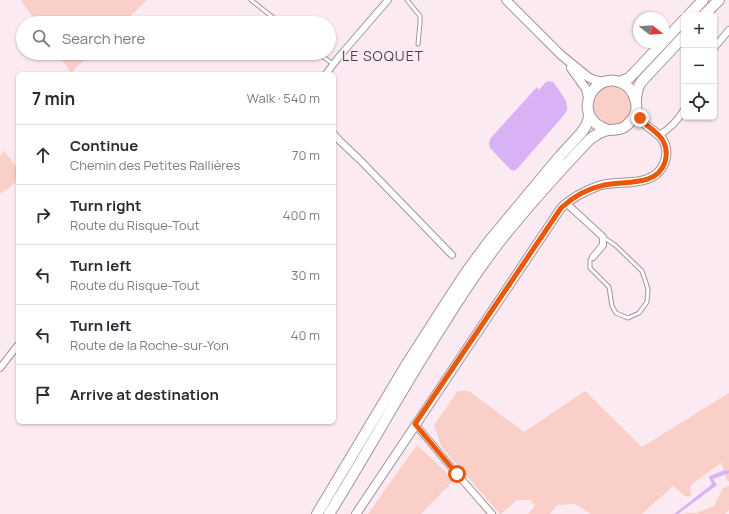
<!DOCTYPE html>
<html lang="en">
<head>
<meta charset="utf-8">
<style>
  :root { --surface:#fff; --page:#f2f2f3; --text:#2b2b33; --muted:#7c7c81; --line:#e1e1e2 }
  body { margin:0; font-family:Manrope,sans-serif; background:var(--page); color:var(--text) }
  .controls { position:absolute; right:12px; top:12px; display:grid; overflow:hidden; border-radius:6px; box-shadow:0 1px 3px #0004 }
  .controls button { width:36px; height:36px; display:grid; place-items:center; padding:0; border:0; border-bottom:1px solid var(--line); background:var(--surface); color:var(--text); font:20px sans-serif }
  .compass { position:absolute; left:633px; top:12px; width:36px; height:36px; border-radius:50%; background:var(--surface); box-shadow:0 1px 3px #0004; rotate:107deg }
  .stop { position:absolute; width:12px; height:12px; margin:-9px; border:3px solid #ea580c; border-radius:50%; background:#fff }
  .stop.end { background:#ea580c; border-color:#fff; box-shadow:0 1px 4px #0008 }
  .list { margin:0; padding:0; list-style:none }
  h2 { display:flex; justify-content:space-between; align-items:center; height:52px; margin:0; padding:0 16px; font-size:17px }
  h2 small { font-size:13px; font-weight:400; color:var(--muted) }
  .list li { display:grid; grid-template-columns:26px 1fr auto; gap:12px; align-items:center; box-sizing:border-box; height:60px; padding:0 16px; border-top:1px solid var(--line) }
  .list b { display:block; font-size:15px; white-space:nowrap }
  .list p { margin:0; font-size:13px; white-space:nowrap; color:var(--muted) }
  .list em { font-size:13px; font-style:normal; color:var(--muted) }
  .icon { flex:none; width:22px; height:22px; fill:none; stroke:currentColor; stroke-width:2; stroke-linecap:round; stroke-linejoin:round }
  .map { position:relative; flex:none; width:729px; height:514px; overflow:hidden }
  .search { position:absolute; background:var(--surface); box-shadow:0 1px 3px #0004; left:16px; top:16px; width:320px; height:44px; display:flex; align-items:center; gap:10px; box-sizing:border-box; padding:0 14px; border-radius:22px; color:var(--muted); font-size:15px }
  .panel { position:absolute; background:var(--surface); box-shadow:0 1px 3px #0004; left:16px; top:72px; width:320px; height:352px; border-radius:6px }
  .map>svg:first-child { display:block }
</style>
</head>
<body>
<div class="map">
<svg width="729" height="514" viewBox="0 0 729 514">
  <rect width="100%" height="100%" fill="#fbeaf1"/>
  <!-- green -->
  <path fill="#f9cfc7" d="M 21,0 L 147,0 L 123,23 L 37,23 Z
    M 57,53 L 91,53 L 71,73 Z
    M 611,85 L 621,88 L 627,92 L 632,101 L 631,112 L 624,122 L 612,127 L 595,118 L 591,106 L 596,93 L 604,87 Z
    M 4,151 L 18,168 L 18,181 L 0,194 L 0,156 Z
    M 458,391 L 469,391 L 524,432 L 585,391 L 642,447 L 729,393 L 729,481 L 727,481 L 721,463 L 696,481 L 690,486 L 691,496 L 685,496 L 673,486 L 642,514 L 591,514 L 575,504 L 557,505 L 550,514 L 528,514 L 535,506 L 531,500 L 517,500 L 501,514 L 500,514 L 441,446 L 434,425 Z
    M 417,445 L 454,480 L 421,514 L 368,514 Z
    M 729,486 L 729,510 L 725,514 L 685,514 L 686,513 L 697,513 L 714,506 L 723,488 Z"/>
  <!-- water -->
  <path fill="#d9b2f6" d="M 548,81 L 553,82 C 557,88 567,99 567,106 C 568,109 566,112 564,115 L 517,169 L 514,171 L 511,170 L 490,148 L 489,144 L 490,139 L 537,87 L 539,90 L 545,83 Z
    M 729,470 L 729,473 L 713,479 L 717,485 L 678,514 L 674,514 L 710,486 L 712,483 L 709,478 L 710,476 L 722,471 Z"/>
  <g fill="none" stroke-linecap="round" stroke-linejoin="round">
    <!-- service casing -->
    <g stroke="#a4949b" stroke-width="5">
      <path id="service" d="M 251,0 L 280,23
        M 407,0 L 420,16 L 420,23 L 418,44
        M 318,53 L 333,64
        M 593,257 L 590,260 L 590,268 L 609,287 L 612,306 L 616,313 L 628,318 L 639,313 L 647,302 L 648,289 L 642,271 L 615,245 L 603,237"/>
    </g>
    <!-- minor casing -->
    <g stroke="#a4949b" stroke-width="8">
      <path id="minor" d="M 714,48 L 729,30
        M 326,74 L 338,58 L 388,0
        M 334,134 L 339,140 L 361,161 L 452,255
        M 659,135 C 670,129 678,120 684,110
        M 566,203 L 603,237 L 603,245 L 593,257
        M 0,368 L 18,345
        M 415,424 L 457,474 L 492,514"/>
    </g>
    <!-- tertiary casing -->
    <g stroke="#a4949b" stroke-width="10">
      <path id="tertiary" d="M 506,0 L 561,55 L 588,77 L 594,80 L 604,82
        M 571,68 L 586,89 L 588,98
        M 356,514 L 561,208 C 571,198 585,191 598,186 C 619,179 650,189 663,166 C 666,160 667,154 666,148 C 663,133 650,131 642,121 C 639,118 638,114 636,110"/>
    </g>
    <!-- trunk casing -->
    <g stroke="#a4949b" stroke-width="12">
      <path id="trunk" d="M 689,15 L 703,0
        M 704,15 L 719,0
        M 620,82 L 629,78 L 635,72 L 684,20
        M 636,100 C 637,92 637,87 642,81 L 684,36
        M 317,514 L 405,367 L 446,303 L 467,271 L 490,240 L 560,156 L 581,133 L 586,126 L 588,121 L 589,115
        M 329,514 C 369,450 405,383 446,320 C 462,294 479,269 497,245 C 526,208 557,174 589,140 C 594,136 601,131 608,130 C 618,129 622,131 630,122 C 637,115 638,105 634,96 C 632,90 628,86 622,83 C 593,69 569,118 608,130"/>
    </g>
    <!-- service -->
    <use href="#service" stroke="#fff" stroke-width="3"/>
    <!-- minor -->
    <use href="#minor" stroke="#fff" stroke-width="6"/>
    <!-- tertiary -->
    <use href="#tertiary" stroke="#fff" stroke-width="8"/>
    <!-- trunk -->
    <use href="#trunk" stroke="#fff" stroke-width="10"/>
  </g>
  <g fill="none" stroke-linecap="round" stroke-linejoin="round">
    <!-- route -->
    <path stroke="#ea580c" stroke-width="5" d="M 457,474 L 415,424 L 561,208 C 572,198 586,189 601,186 C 622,180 657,188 665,162 C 667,155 667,148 663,141 C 658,131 646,127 640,118"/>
  </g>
  <g text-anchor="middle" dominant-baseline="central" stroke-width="3" stroke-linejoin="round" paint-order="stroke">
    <!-- neighbourhood labels -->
    <g font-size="14" letter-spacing="1" fill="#4b3e44" stroke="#fbeaf1">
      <text x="383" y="55">LE SOQUET</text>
    </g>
  </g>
</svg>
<div class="controls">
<button>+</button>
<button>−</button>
<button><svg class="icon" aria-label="locate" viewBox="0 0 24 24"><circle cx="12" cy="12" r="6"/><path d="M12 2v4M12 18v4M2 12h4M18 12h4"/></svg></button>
</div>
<svg class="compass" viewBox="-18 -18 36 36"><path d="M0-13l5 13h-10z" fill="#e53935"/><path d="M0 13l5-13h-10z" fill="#7c7c81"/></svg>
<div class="stop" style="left:457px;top:474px"></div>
<div class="stop end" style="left:640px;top:118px"></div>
<div class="search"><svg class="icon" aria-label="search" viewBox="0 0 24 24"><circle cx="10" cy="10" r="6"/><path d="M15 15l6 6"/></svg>Search here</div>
<section class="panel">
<h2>7 min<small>Walk · 540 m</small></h2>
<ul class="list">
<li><svg class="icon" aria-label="ahead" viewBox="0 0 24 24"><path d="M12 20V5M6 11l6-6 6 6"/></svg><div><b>Continue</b><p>Chemin des Petites Rallières</p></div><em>70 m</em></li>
<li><svg class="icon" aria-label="right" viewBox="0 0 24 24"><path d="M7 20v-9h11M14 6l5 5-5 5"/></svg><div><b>Turn right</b><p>Route du Risque-Tout</p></div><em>400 m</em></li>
<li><svg class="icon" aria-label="left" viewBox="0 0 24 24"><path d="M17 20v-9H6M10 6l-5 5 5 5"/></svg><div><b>Turn left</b><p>Route du Risque-Tout</p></div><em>30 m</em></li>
<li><svg class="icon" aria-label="left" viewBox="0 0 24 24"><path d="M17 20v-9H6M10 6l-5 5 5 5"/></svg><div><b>Turn left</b><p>Route de la Roche-sur-Yon</p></div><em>40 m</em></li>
<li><svg class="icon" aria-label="arrive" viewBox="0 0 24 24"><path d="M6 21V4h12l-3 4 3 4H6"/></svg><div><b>Arrive at destination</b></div></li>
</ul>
</section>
</div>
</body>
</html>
